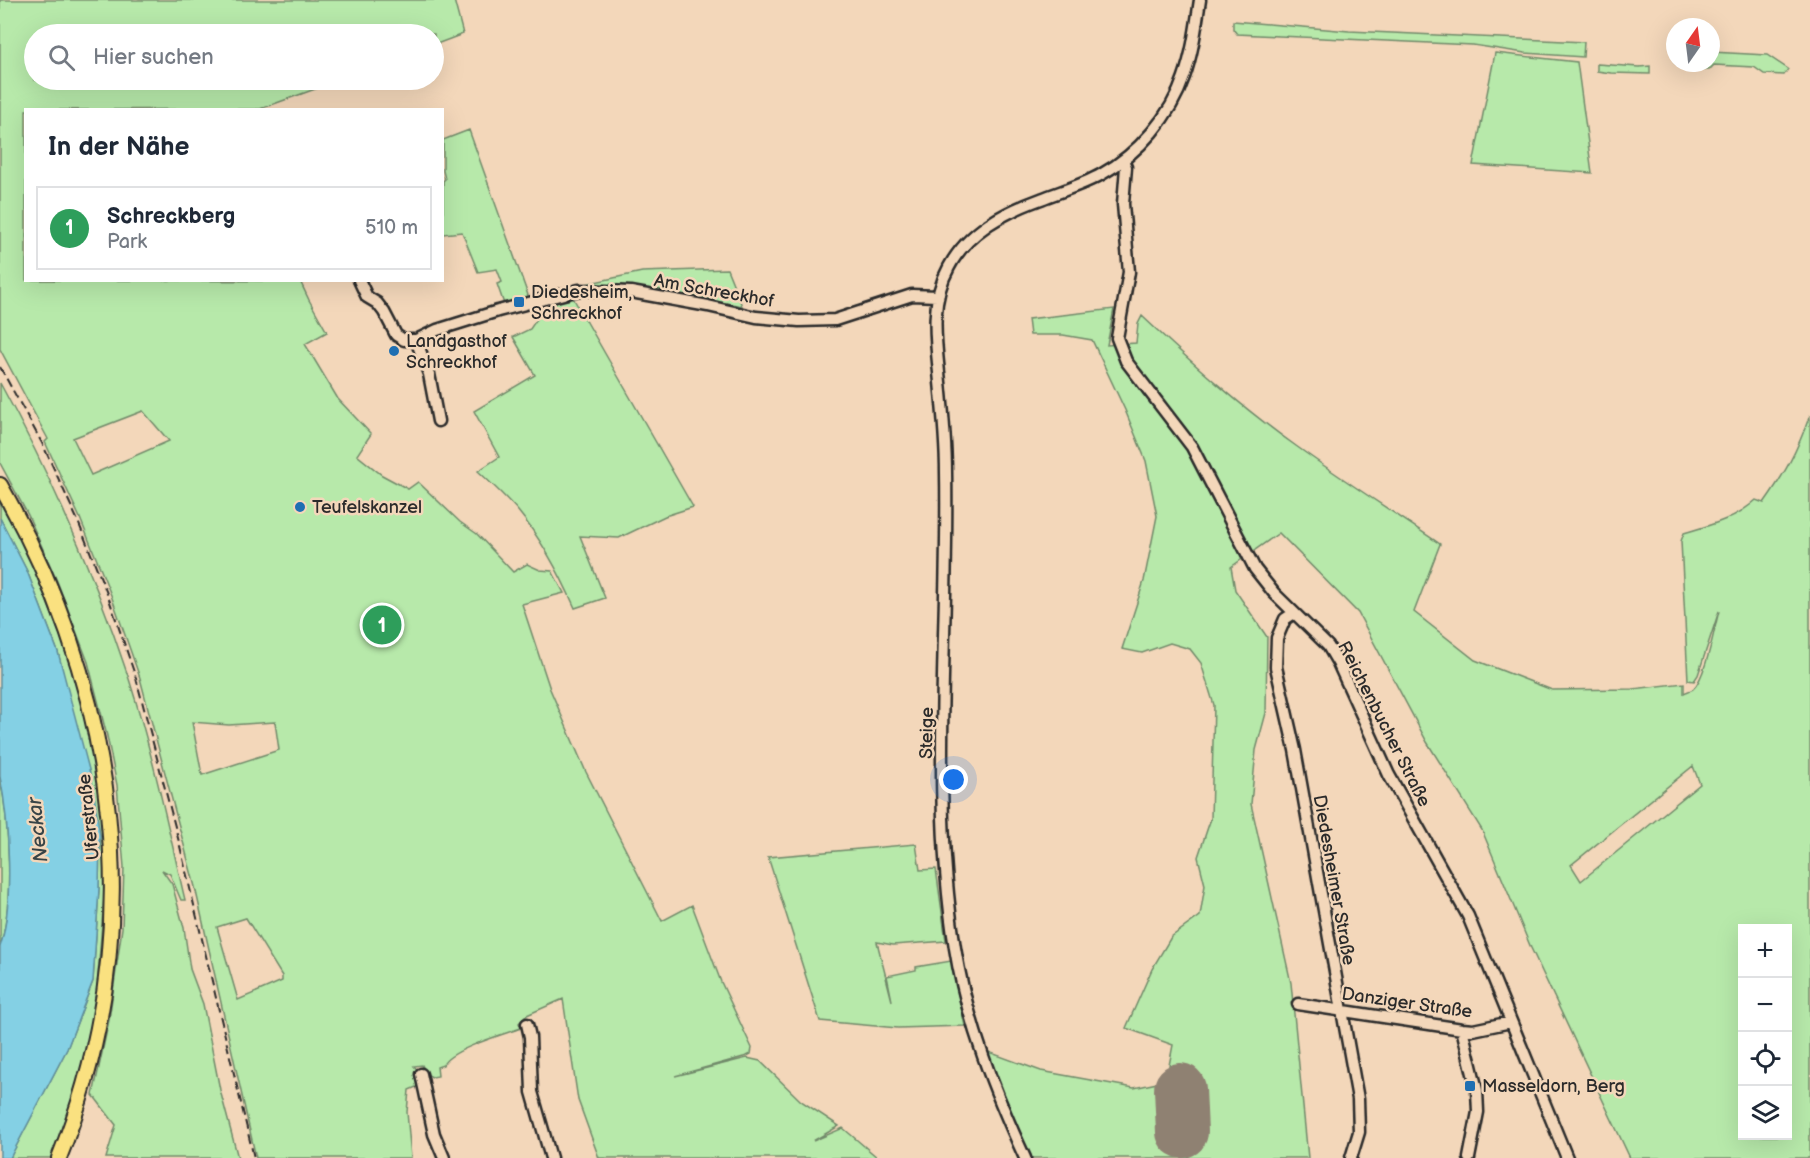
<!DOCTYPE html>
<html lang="de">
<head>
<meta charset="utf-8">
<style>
  :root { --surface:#fff; --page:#f2f2f3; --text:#1f2937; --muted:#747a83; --line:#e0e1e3; --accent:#b45309 }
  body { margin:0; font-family:"Balsamiq Sans",sans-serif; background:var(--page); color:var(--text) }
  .controls { position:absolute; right:18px; bottom:18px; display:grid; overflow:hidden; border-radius:0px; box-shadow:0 6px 24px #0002 }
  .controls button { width:54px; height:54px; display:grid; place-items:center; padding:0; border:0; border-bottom:2px solid var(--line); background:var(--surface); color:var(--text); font:30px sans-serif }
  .compass { position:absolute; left:1666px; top:18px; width:54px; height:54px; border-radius:50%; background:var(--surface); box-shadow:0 6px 24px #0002; rotate:14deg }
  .you { position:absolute; left:954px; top:780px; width:21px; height:21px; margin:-15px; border:4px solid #fff; border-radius:50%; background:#1a73e8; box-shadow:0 0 0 9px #1a73e833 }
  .badge { display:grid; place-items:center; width:39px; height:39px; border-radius:50%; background:var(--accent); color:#fff; font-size:20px; font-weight:700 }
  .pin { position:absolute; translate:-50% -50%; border:3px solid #fff; box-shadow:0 2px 6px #0006 }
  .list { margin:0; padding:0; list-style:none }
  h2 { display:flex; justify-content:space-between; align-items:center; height:78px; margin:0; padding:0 24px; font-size:26px }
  h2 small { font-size:20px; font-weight:400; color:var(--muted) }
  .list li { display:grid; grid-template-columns:39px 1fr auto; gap:18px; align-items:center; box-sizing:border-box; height:84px; margin:0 12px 12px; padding:0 12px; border:2px solid var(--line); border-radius:0px }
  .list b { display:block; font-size:22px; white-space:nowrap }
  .list p { margin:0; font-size:20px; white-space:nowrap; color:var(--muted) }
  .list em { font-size:20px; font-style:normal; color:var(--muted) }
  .icon { flex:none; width:33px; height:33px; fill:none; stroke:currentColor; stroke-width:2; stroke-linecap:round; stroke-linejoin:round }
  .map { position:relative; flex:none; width:1810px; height:1158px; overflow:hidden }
  .search { position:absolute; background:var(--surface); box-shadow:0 6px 24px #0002; left:24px; top:24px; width:420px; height:66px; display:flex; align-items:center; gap:15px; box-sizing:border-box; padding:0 21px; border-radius:33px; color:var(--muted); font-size:22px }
  .panel { position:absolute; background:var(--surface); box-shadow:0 6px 24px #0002; left:24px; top:108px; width:420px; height:174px; border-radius:0px }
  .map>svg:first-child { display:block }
</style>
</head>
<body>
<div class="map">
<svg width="1810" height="1158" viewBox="0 0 1810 1158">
  <rect width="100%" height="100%" fill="#f3d7ba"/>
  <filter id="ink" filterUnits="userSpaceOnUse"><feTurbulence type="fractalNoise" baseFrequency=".0167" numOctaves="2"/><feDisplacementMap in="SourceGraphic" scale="12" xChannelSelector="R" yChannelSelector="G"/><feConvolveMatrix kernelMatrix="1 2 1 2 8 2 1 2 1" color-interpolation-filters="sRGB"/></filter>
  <g filter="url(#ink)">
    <!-- green -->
    <path fill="#b7e9aa" stroke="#718a6a" stroke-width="1.5" fill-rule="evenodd" d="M 0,0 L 454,0 L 463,34 L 434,45 L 434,34 L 34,34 L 34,80 L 340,80 L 260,109 L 26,110 L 26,280 L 300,281 L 309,300 L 327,332 L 305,344 L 338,399 L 371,434 L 357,455 L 382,475 L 408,489 L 418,482 L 460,522 L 477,534 L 513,572 L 527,564 L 540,570 L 552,571 L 564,593 L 522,604 L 550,689 L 586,772 L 662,921 L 692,905 L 721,982 L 752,1048 L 751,1054 L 747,1056 L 675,1076 L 747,1058 L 760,1061 L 801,1101 L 839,1126 L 813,1141 L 843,1128 L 878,1158 L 599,1158 L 578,1100 L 563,999 L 527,1015 L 519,1023 L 521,1028 C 504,1034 449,1050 443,1065 L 437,1067 L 438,1076 L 432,1077 L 426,1074 L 422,1065 L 414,1066 L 421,1074 L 423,1084 L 409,1090 L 407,1112 L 411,1158 L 256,1158 L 195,887 L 140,678 L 111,595 L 80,518 L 45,442 L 48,439 L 0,349 ZM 143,411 L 169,441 L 91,475 L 73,438 ZM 275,722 L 279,750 L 202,775 L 192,722 L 229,725 ZM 246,918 L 282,976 L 282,981 L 238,1000 L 217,927 Z
      M 1233,21 L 1349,31 L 1584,42 L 1583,57 L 1525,53 L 1473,45 L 1237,34 L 1233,29 Z
      M 1711,52 L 1767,55 L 1788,69 L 1784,75 L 1764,74 L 1754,67 L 1714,65 L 1709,70 L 1685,70 L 1674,62 L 1673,54 L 1675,53 L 1675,63 L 1711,63 Z
      M 1495,53 L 1577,62 L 1592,173 L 1473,165 Z
      M 1597,64 L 1639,67 L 1650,66 L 1650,74 L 1611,73 L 1597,71 Z
      M 469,130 L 529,298 L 521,300 L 520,299 L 517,301 L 504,304 L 497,284 L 502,282 L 497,269 L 478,272 L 462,232 L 443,234 L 443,181 L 445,179 L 443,171 L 443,140 Z
      M 727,269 L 742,306 L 651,289 L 576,286 L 642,272 Z
      M 572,296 L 693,507 L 665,516 L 619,538 L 580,536 L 605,598 L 575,608 C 560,574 542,540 518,511 C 506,497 492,484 478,471 L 499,457 L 474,411 L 535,375 L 513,337 L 530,329 L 545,307 L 553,302 Z
      M 1114,309 L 1107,345 L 1136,343 L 1138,324 L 1142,316 C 1191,362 1241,407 1296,446 C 1343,480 1392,511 1440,544 L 1414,612 L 1475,660 L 1552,690 L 1633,689 L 1684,683 L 1684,693 C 1686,692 1692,690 1693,689 C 1706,677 1714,629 1719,611 L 1698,675 L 1694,681 L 1688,680 L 1681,541 L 1684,533 C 1711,525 1735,519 1756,500 L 1764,503 C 1786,472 1797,451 1810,415 L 1810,1158 L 1630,1158 L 1531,948 L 1482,830 L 1427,742 L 1358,613 L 1279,533 L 1231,567 L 1235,590 L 1267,637 L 1266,713 L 1256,750 L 1251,804 L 1291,983 L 1308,1158 L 1025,1158 L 986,1051 L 1041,1071 L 1134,1088 L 1166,1081 L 1173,1045 L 1126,1028 L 1152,969 L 1171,937 L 1200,916 L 1205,885 L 1198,857 L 1211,818 L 1214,705 L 1201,663 L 1190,649 L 1170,643 L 1142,653 L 1122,649 L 1144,581 L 1157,516 L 1146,461 L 1125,410 L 1092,340 L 1063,335 L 1030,335 L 1028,319 ZM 1693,766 L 1700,784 L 1581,881 L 1571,865 ZM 1742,928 L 1788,928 L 1788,1136 L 1742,1136 Z
      M 0,383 C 52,478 95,576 129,679 C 152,751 168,827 185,900 L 181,900 L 170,874 L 162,870 L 172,884 L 184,928 L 190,969 L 203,1004 L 220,1090 L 238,1158 L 106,1158 L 116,1125 L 93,1095 L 109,1020 L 122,928 L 124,867 L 117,785 L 107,736 L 88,662 L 57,581 L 28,515 L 0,463 Z
      M 0,502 L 28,553 L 65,648 L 81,698 L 105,827 L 105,884 L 96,1001 L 83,1074 L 65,1127 L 51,1158 L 10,1158 L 67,1049 L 93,981 L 99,889 L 100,835 L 58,652 L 27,571 L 0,518 Z
      M 0,777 C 9,821 14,905 0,947 Z
      M 916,844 L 920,870 L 936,869 L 946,941 L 893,945 L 877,942 L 892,1001 L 887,976 L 916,970 L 916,967 L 951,961 L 965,1026 L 898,1028 L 820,1021 L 768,857 Z"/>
    <!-- water -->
    <path fill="#84d0e4" stroke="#608e9a" stroke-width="1.5" d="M 0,518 L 27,571 L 58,652 L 92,781 L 100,835 L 99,889 L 93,981 L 67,1049 L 10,1158 L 0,1158 L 0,947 C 14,905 9,821 0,777 Z"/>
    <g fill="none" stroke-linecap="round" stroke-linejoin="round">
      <!-- runway -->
      <path stroke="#8f8172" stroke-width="52" d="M 1180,1089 L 1182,1132"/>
      <!-- minor casing -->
      <g stroke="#2b2b2b" stroke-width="15">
        <path id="minor" d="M 1123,161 L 1126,167 L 1123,204 L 1129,272 L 1117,338 L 1126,361 L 1192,447 L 1255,569 L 1274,593 L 1328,646 L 1338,663 L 1389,775 L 1468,916 L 1567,1158
          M 359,280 L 367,297 L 377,303 L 384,312 L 396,335 L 404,340 L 416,340 L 437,330 L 498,311 L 579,290 L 631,292 L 708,306 L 756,317 L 799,321 L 835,320 L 912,295 L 937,296
          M 416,340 L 429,374 L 438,421
          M 1294,613 L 1285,619 L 1277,638 L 1276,667 L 1295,750 L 1358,1099 L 1359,1132 L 1351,1158
          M 1298,1004 L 1462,1029 L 1473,1030 L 1511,1022
          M 527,1024 L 530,1037 L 532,1092 L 551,1158
          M 1462,1029 L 1477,1090 L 1478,1112 L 1469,1158
          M 421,1074 L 434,1134 L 444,1158
          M 1025,1158 C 994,1091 967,1022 955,948 C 930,793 949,629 946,473 C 946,442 943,412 940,382 C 936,342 929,303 949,267 C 968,231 1005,212 1041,199 C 1061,191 1083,185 1102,174 C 1138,154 1171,116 1184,77 C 1193,52 1196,26 1200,0"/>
      </g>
      <!-- major casing -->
      <g stroke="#2b2b2b" stroke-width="18">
        <path id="major" d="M 0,485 C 119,695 150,931 59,1158"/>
      </g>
      <!-- minor -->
      <use href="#minor" stroke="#f3d7ba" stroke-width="10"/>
      <!-- major -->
      <use href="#major" stroke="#fae180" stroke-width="14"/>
      <!-- rail -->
      <path stroke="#2b2b2b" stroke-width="2" stroke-dasharray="9 4.5" stroke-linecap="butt" d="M 0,367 L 42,443 L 77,519 L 108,596 L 136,678 L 179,842 L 254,1158"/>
    </g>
  </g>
  <!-- markers -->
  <g fill="#1f6fb2" stroke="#f3d7ba" stroke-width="2">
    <rect x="513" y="296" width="12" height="12" rx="3"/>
    <circle cx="394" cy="351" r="6"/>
    <circle cx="300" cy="507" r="6"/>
    <rect x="1464" y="1080" width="12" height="12" rx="3"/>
  </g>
  <g text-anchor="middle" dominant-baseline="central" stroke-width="5" stroke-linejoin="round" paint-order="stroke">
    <!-- street labels -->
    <g font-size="18" fill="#2b2b2b" stroke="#f3d7ba">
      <text transform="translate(714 291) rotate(10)">Am Schreckhof</text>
      <text transform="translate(1384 724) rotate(63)">Reichenbucher Straße</text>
      <text transform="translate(927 733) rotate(-89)">Steige</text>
      <text transform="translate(89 817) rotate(-96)">Uferstraße</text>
      <text transform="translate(1334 880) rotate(80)">Diedesheimer Straße</text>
      <text transform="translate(1407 1003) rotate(8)">Danziger Straße</text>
    </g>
    <!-- poi labels -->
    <g font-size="18" fill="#2b2b2b" stroke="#f3d7ba" text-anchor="start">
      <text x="531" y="292">Diedesheim,<tspan x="531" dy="21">Schreckhof</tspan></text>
      <text x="406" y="341">Landgasthof<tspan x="406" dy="21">Schreckhof</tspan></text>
      <text x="312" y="507">Teufelskanzel</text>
      <text x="1482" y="1086">Masseldorn, Berg</text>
    </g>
    <!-- water labels -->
    <g font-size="20" font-style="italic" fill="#384447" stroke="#f3d7ba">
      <text transform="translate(38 830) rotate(-96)">Neckar</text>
    </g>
  </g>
</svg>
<div class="controls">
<button>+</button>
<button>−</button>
<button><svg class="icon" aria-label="locate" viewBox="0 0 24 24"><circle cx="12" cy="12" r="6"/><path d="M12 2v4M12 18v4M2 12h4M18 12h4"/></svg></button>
<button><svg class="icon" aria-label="layers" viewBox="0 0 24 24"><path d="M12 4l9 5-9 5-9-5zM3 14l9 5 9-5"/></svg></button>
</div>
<svg class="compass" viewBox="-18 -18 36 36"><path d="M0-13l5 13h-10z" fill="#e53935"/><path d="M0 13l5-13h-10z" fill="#747a83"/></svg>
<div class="you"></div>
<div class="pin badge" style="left:382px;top:625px;background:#2e9e5b">1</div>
<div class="search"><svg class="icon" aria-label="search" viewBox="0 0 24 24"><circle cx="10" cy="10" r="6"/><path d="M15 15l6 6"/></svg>Hier suchen</div>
<section class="panel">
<h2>In der Nähe<small></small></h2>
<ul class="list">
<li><span class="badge" style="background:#2e9e5b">1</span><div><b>Schreckberg</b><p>Park</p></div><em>510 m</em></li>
</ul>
</section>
</div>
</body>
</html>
